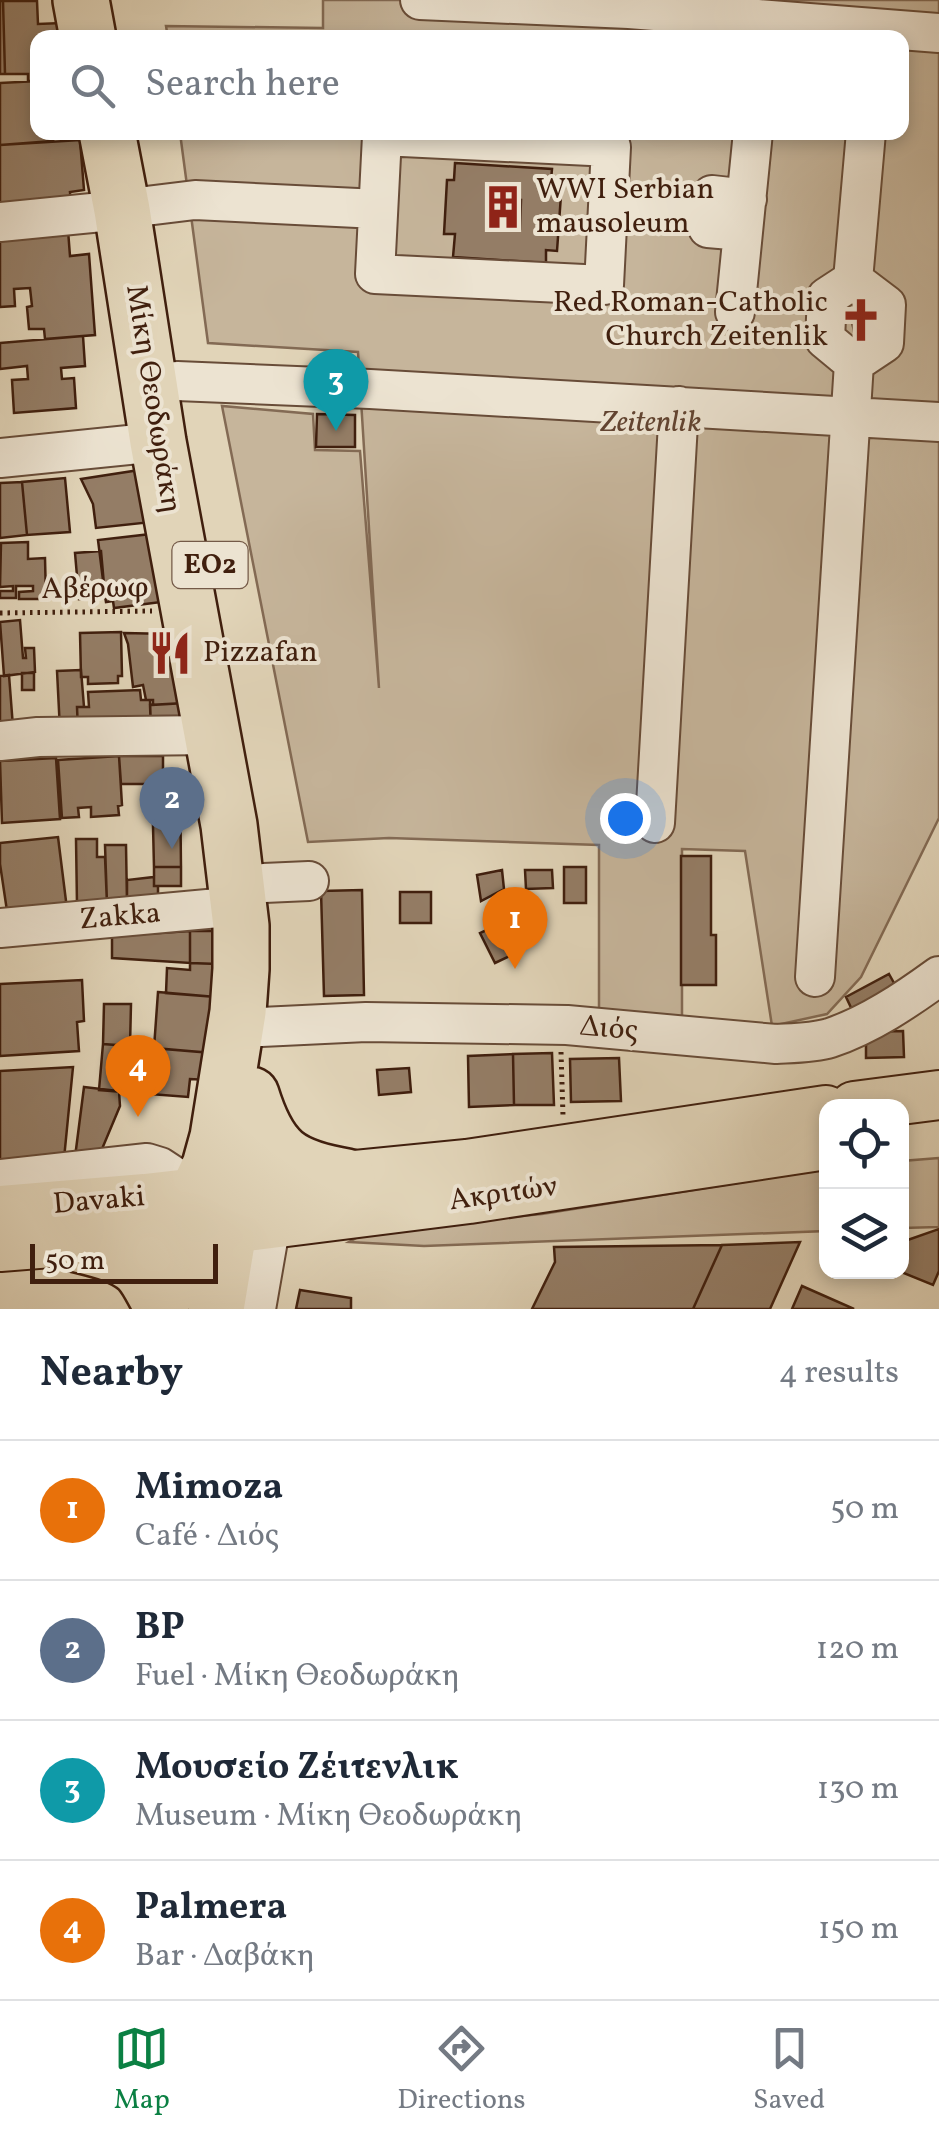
<!DOCTYPE html>
<html lang="en">
<head>
<meta charset="utf-8">
<style>
  :root { --surface:#fff; --page:#f6f6f7; --text:#1f2937; --muted:#747a83; --line:#e0e1e3; --accent:#0b8043 }
  body { margin:0; font-family:Vollkorn,serif; background:var(--page); color:var(--text) }
  .controls { position:absolute; right:30px; bottom:30px; display:grid; overflow:hidden; border-radius:20px; box-shadow:0 5px 15px #0003 }
  .controls button { width:90px; height:90px; display:grid; place-items:center; padding:0; border:0; border-bottom:2px solid var(--line); background:var(--surface); color:var(--text); font:50px sans-serif }
  .scale { position:absolute; left:30px; bottom:25px; width:188px; box-sizing:border-box; padding-left:10px; border:5px solid #401f0e; border-top:0; font-size:28px; line-height:35px; white-space:nowrap; color:#401f0e; -webkit-text-stroke:8px #ece3d1; paint-order:stroke }
  .you { position:absolute; left:625px; top:818px; width:35px; height:35px; margin:-25px; border:8px solid #fff; border-radius:50%; background:#1a73e8; box-shadow:0 0 0 15px #1a73e833 }
  .badge { display:grid; place-items:center; width:65px; height:65px; border-radius:50%; background:var(--accent); color:#fff; font-size:32px; font-weight:700 }
  .pin { position:absolute; translate:-50% -82px; filter:drop-shadow(0 2px 5px #0008) }
  .pin::after { content:''; position:absolute; top:52px; width:35px; height:30px; background:inherit; clip-path:polygon(0 0,100% 0,50% 100%) }
  .list { margin:0; padding:0; list-style:none }
  h2 { display:flex; justify-content:space-between; align-items:center; height:130px; margin:0; padding:0 40px; font-size:42px }
  h2 small { font-size:32px; font-weight:400; color:var(--muted) }
  .list li { display:grid; grid-template-columns:65px 1fr auto; gap:30px; align-items:center; box-sizing:border-box; height:140px; padding:0 40px; border-top:2px solid var(--line) }
  .list b { display:block; font-size:38px; white-space:nowrap }
  .list p { margin:0; font-size:32px; white-space:nowrap; color:var(--muted) }
  .list em { font-size:32px; font-style:normal; color:var(--muted) }
  .icon { flex:none; width:55px; height:55px; fill:none; stroke:currentColor; stroke-width:2; stroke-linecap:round; stroke-linejoin:round }
  .map { position:relative; flex:none; width:939px; height:1309px; overflow:hidden }
  .search { position:absolute; background:var(--surface); box-shadow:0 5px 15px #0003; left:30px; right:30px; top:30px; height:110px; display:flex; align-items:center; gap:25px; box-sizing:border-box; padding:0 35px; border-radius:20px; color:var(--muted); font-size:38px }
  .sheet { height:690px; background:var(--surface) }
  nav { display:flex; justify-content:space-around; align-items:center; box-sizing:border-box; height:140px; border-top:2px solid var(--line); background:var(--surface); font-size:28px; color:var(--muted) }
  nav a { display:grid; justify-items:center; gap:5px }
  nav .on { color:var(--accent) }
  .map>svg:first-child { display:block }
</style>
</head>
<body>
<div class="map">
<svg width="939" height="1309" viewBox="0 0 939 1309">
  <rect width="100%" height="100%" fill="#e1d4b8"/>
  <filter id="stains"><feTurbulence type="fractalNoise" baseFrequency=".002" numOctaves="4"/><feColorMatrix values="0 0 0 0 .2 0 0 0 0 .09 0 0 0 0 .02 0 0 0 .5 -.17"/></filter>
  <radialGradient id="worn" r=".72"><stop offset=".6" stop-color="#630" stop-opacity="0"/><stop offset="1" stop-color="#630" stop-opacity=".3"/></radialGradient>
  <!-- green -->
  <path fill="#c6b59b" stroke="#836a54" stroke-width="2.5" d="M 323,0 L 939,0 L 939,818 L 861,977 L 827,1014 L 772,1026 L 745,851 L 682,849 L 682,1022 L 599,1018 L 599,845 L 389,838 L 308,842 L 222,406 L 313,414 L 315,450 L 360,451 L 379,688 L 358,352 L 208,343 L 180,133 L 902,132 L 902,38 L 168,38 L 166,26 L 323,28 Z
    M 939,1158 L 939,1227 L 902,1228 L 902,1161 Z
    M 826,1169 L 826,1231 L 424,1246 L 349,1242 L 371,1230 L 542,1214 Z"/>
  <!-- building -->
  <path fill="#947d66" stroke="#401f0e" stroke-width="2.5" d="M 0,1 L 3,1 L 5,74 L 0,74 Z
    M 3,1 L 37,1 L 38,24 L 62,23 L 64,38 L 38,38 L 38,81 L 28,81 L 28,74 L 5,74 Z
    M 38,81 L 38,132 L 52,132 L 53,141 L 0,145 L 0,83 Z
    M 80,140 L 84,190 L 70,192 L 71,204 L 0,208 L 0,145 Z
    M 455,163 L 552,169 L 551,180 L 562,181 L 557,251 L 546,250 L 546,263 L 453,257 L 455,234 L 444,234 L 447,180 L 454,180 Z
    M 492,198 L 521,200 L 520,229 L 491,227 Z
    M 68,230 L 70,256 L 89,254 L 95,335 L 45,339 L 44,329 L 29,329 L 27,307 L 32,306 L 30,288 L 14,289 L 15,306 L 0,307 L 0,236 Z
    M 864,309 L 871,319 L 866,333 L 854,332 L 851,315 L 855,310 Z
    M 83,336 L 85,366 L 61,368 L 62,379 L 74,378 L 76,408 L 14,413 L 12,380 L 28,379 L 27,366 L 0,369 L 0,343 Z
    M 317,414 L 355,415 L 355,447 L 316,447 Z
    M 146,469 L 152,522 L 96,528 L 93,504 L 81,479 Z
    M 65,478 L 70,532 L 27,535 L 22,482 Z
    M 22,482 L 27,535 L 0,538 L 0,483 Z
    M 160,533 L 169,601 L 114,608 L 113,601 L 106,602 L 105,596 L 98,540 Z
    M 28,542 L 28,559 L 45,558 L 46,599 L 19,599 L 19,592 L 33,591 L 33,586 L 16,586 L 16,598 L 0,598 L 0,591 L 13,591 L 13,586 L 0,587 L 1,543 Z
    M 101,551 L 105,596 L 79,599 L 75,553 Z
    M 20,620 L 23,658 L 26,658 L 25,648 L 34,648 L 35,672 L 4,676 L 0,622 Z
    M 121,632 L 122,676 L 118,676 L 118,683 L 88,684 L 88,677 L 81,677 L 80,633 Z
    M 124,633 L 169,634 L 184,703 L 153,705 L 153,700 L 146,700 L 143,685 L 133,687 L 128,644 Z
    M 81,670 L 84,707 L 77,707 L 78,731 L 60,730 L 57,671 Z
    M 22,673 L 34,673 L 34,690 L 22,690 Z
    M 9,675 L 13,727 L 0,727 L 0,676 Z
    M 140,690 L 141,700 L 150,700 L 151,731 L 78,731 L 77,707 L 89,707 L 88,692 Z
    M 184,703 L 192,730 L 151,731 L 150,705 Z
    M 119,756 L 122,805 L 118,806 L 119,815 L 91,817 L 91,807 L 78,808 L 79,817 L 62,818 L 58,760 Z
    M 119,756 L 163,756 L 163,777 L 180,777 L 181,867 L 154,867 L 152,784 L 121,784 Z
    M 56,758 L 60,819 L 2,823 L 0,761 Z
    M 58,837 L 67,909 L 7,911 L 0,864 L 0,843 Z
    M 76,839 L 97,839 L 97,857 L 105,857 L 107,904 L 77,905 Z
    M 105,845 L 126,845 L 127,903 L 107,904 Z
    M 681,856 L 711,856 L 711,935 L 716,935 L 716,985 L 681,985 Z
    M 154,867 L 181,867 L 181,886 L 154,886 Z
    M 564,867 L 586,867 L 586,903 L 564,903 Z
    M 502,870 L 504,889 L 481,901 L 477,875 Z
    M 525,870 L 552,870 L 553,888 L 526,889 Z
    M 154,877 L 154,886 L 158,886 L 158,904 L 127,903 L 127,880 Z
    M 362,890 L 364,995 L 324,996 L 321,891 Z
    M 400,892 L 431,892 L 431,923 L 400,923 Z
    M 506,921 L 520,951 L 495,963 L 480,933 Z
    M 190,931 L 190,963 L 112,958 L 112,936 Z
    M 190,931 L 217,931 L 217,964 L 190,963 Z
    M 190,963 L 217,964 L 215,997 L 166,993 L 167,968 L 190,970 Z
    M 889,974 L 899,992 L 855,1016 L 846,997 Z
    M 82,980 L 84,1021 L 77,1022 L 79,1051 L 0,1056 L 0,984 Z
    M 158,992 L 215,997 L 212,1053 L 154,1048 Z
    M 104,1004 L 131,1004 L 130,1046 L 103,1044 Z
    M 903,1031 L 904,1057 L 866,1058 L 866,1032 Z
    M 103,1044 L 212,1053 L 209,1080 L 190,1079 L 188,1097 L 99,1090 Z
    M 552,1053 L 554,1105 L 514,1105 L 513,1054 Z
    M 513,1054 L 514,1105 L 469,1107 L 468,1056 Z
    M 619,1058 L 621,1101 L 571,1102 L 570,1059 Z
    M 73,1067 L 63,1169 L 0,1172 L 0,1071 Z
    M 409,1068 L 411,1092 L 379,1095 L 377,1070 Z
    M 84,1087 L 119,1091 L 120,1106 L 97,1161 L 74,1165 Z
    M 939,1229 L 939,1271 L 933,1285 L 901,1272 L 902,1242 Z
    M 800,1242 L 770,1309 L 693,1309 L 722,1245 Z
    M 722,1245 L 693,1309 L 532,1309 L 555,1262 L 554,1247 Z
    M 802,1286 L 854,1309 L 792,1309 Z
    M 300,1290 L 351,1298 L 351,1309 L 296,1309 Z"/>
  <g fill="none" stroke-linecap="round" stroke-linejoin="round">
    <!-- minor casing -->
    <g stroke="#684c38" stroke-width="42">
      <path id="minor" d="M 420,0 L 629,9 L 939,33
        M 382,136 L 611,147 L 604,285 L 375,274 Z
        M 146,206 L 195,200 L 378,209
        M 608,207 L 709,214
        M 0,222 L 122,210
        M 743,231 L 708,228 L 712,195 L 747,199
        M 853,280 L 866,132
        M 853,280 L 886,305 L 884,343 L 854,363
        M 853,280 L 827,297 L 825,339 L 854,363
        M 735,312 L 753,132
        M 177,381 L 370,389 L 939,422
        M 0,458 L 158,442
        M 0,741 L 38,737 L 212,735
        M 655,823 L 679,406
        M 264,883 L 309,881
        M 0,928 L 240,906
        M 815,977 L 854,363
        M 261,1027 L 366,1022 L 567,1025 L 776,1044 C 794,1043 813,1043 830,1038 C 869,1025 906,1000 939,976
        M 0,1179 L 147,1163 L 160,1167 L 198,1192
        M 256,1309 L 271,1223 L 259,1201"/>
    </g>
    <!-- major casing -->
    <g stroke="#401f0e" stroke-width="52">
      <path id="major" d="M 854,1106 L 939,1095
        M 0,1210 L 145,1198 L 303,1180 L 467,1164 L 826,1110
        M 0,1247 L 230,1229 L 469,1199 L 826,1145"/>
    </g>
    <!-- highway casing -->
    <g stroke="#401f0e" stroke-width="60">
      <path id="highway" d="M 81,0 L 88,38
        M 107,132 L 122,210 L 158,442 L 229,825 L 241,926 L 241,969 L 238,1012 L 218,1137 L 210,1166 L 178,1234 L 160,1309
        M 251,1095 C 269,1153 288,1167 347,1177
        M 70,1242 C 92,1248 122,1253 139,1269 C 148,1278 154,1293 161,1304
        M 216,1309 L 245,1134"/>
    </g>
    <!-- path -->
    <path stroke="#401f0e" stroke-width="5" stroke-dasharray="2.5 5" stroke-linecap="butt" d="M 0,613 L 152,611
      M 561,1052 L 563,1116"/>
    <!-- minor -->
    <use href="#minor" stroke="#ece3d1" stroke-width="38"/>
    <!-- major -->
    <use href="#major" stroke="#e1d4b8" stroke-width="48"/>
    <!-- highway -->
    <use href="#highway" stroke="#e1d4b8" stroke-width="55"/>
  </g>
  <!-- icons -->
  <defs>
    <g id="building-bare" transform="scale(3.45)"><path d="M-4-6H4V6H1V3H-1V6H-4ZM-2.5-4.3h1.7v1.8h-1.7ZM.8-4.3h1.7v1.8H.8ZM-2.5-1h1.7V.8h-1.7ZM.8-1h1.7V.8H.8Z" fill="#8f2418" stroke="#ece3d1" stroke-width="2.5" paint-order="stroke"/></g>
    <g id="church-bare" transform="scale(3.45)"><path d="M-1.2-6h2.4v3.5h3.3v2.4h-3.3V6h-2.4V-.1h-3.3v-2.4h3.3Z" fill="#8f2418" stroke="#ece3d1" stroke-width="2.5" paint-order="stroke"/></g>
    <g id="restaurant-bare" transform="scale(3.45)"><path d="M-5-6h1v4h1v-4h1v4h1v-4h1v5L-1.5 .5V6h-2V.5L-5-1ZM5-6V6H3V1.5H1.5Q1.5-4 5-6Z" fill="#8f2418" stroke="#ece3d1" stroke-width="2.5" paint-order="stroke"/></g>
  </defs>
  <g fill-rule="evenodd">
    <use href="#building-bare" x="503" y="207"/>
    <use href="#church-bare" x="861" y="320"/>
    <use href="#restaurant-bare" x="170" y="653"/>
  </g>
  <g text-anchor="middle" dominant-baseline="central" stroke-width="8" stroke-linejoin="round" paint-order="stroke">
    <!-- shield labels -->
    <rect fill="#ece3d1" stroke="#745a48" stroke-width="2.5" x="172.5" y="542" width="75" height="46" rx="8"/>
    <g font-size="28" font-weight="bold" fill="#401f0e">
      <text x="210" y="565">ΕΟ2</text>
    </g>
    <!-- poi labels -->
    <g font-size="30" fill="#401f0e" stroke="#ece3d1" text-anchor="start">
      <text x="536" y="190">WWI Serbian<tspan x="536" dy="34">mausoleum</tspan></text>
      <text x="828" y="303" text-anchor="end">Red Roman-Catholic<tspan x="828" dy="34">Church Zeitenlik</tspan></text>
      <text x="203" y="653">Pizzafan</text>
    </g>
    <!-- street labels -->
    <g font-size="30" fill="#401f0e" stroke="#ece3d1">
      <text transform="translate(153 399) rotate(81)">Μίκη Θεοδωράκη</text>
      <text transform="translate(95 589) rotate(-1)">Αβέρωφ</text>
      <text transform="translate(120 917) rotate(-5)">Zakka</text>
      <text transform="translate(609 1029) rotate(5)">Διός</text>
      <text transform="translate(503 1194) rotate(-8)">Ακριτών</text>
      <text transform="translate(99 1201) rotate(-5)">Davaki</text>
    </g>
    <!-- park labels -->
    <g font-size="30" font-style="italic" fill="#624431" stroke="#ece3d1">
      <text x="651" y="423">Zeitenlik</text>
    </g>
  </g>
  <rect width="100%" height="100%" filter="url(#stains)"/>
  <rect width="100%" height="100%" fill="url(#worn)"/>
</svg>
<div class="controls">
<button><svg class="icon" aria-label="locate" viewBox="0 0 24 24"><circle cx="12" cy="12" r="6"/><path d="M12 2v4M12 18v4M2 12h4M18 12h4"/></svg></button>
<button><svg class="icon" aria-label="layers" viewBox="0 0 24 24"><path d="M12 4l9 5-9 5-9-5zM3 14l9 5 9-5"/></svg></button>
</div>
<div class="scale">50 m</div>
<div class="you"></div>
<div class="pin badge" style="left:515px;top:969px;background:#e8710a">1</div>
<div class="pin badge" style="left:172px;top:849px;background:#5c6f8a">2</div>
<div class="pin badge" style="left:336px;top:431px;background:#0f9aa8">3</div>
<div class="pin badge" style="left:138px;top:1117px;background:#e8710a">4</div>
<div class="search"><svg class="icon" aria-label="search" viewBox="0 0 24 24"><circle cx="10" cy="10" r="6"/><path d="M15 15l6 6"/></svg>Search here</div>
</div>
<section class="sheet">
<h2>Nearby<small>4 results</small></h2>
<ul class="list">
<li><span class="badge" style="background:#e8710a">1</span><div><b>Mimoza</b><p>Café · Διός</p></div><em>50 m</em></li>
<li><span class="badge" style="background:#5c6f8a">2</span><div><b>BP</b><p>Fuel · Μίκη Θεοδωράκη</p></div><em>120 m</em></li>
<li><span class="badge" style="background:#0f9aa8">3</span><div><b>Μουσείο Ζέιτενλικ</b><p>Museum · Μίκη Θεοδωράκη</p></div><em>130 m</em></li>
<li><span class="badge" style="background:#e8710a">4</span><div><b>Palmera</b><p>Bar · Δαβάκη</p></div><em>150 m</em></li>
</ul>
</section>
<nav>
<a class="on"><svg class="icon" aria-label="map" viewBox="0 0 24 24"><path d="M3 6l6-2 6 2 6-2v14l-6 2-6-2-6 2zM9 4v14M15 6v14"/></svg>Map</a>
<a><svg class="icon" aria-label="directions" viewBox="0 0 24 24"><path d="M12 3l9 9-9 9-9-9zM9 14v-3h6M13 9l2 2-2 2"/></svg>Directions</a>
<a><svg class="icon" aria-label="saved" viewBox="0 0 24 24"><path d="M7 4h10v16l-5-4-5 4z"/></svg>Saved</a>
</nav>
</body>
</html>
